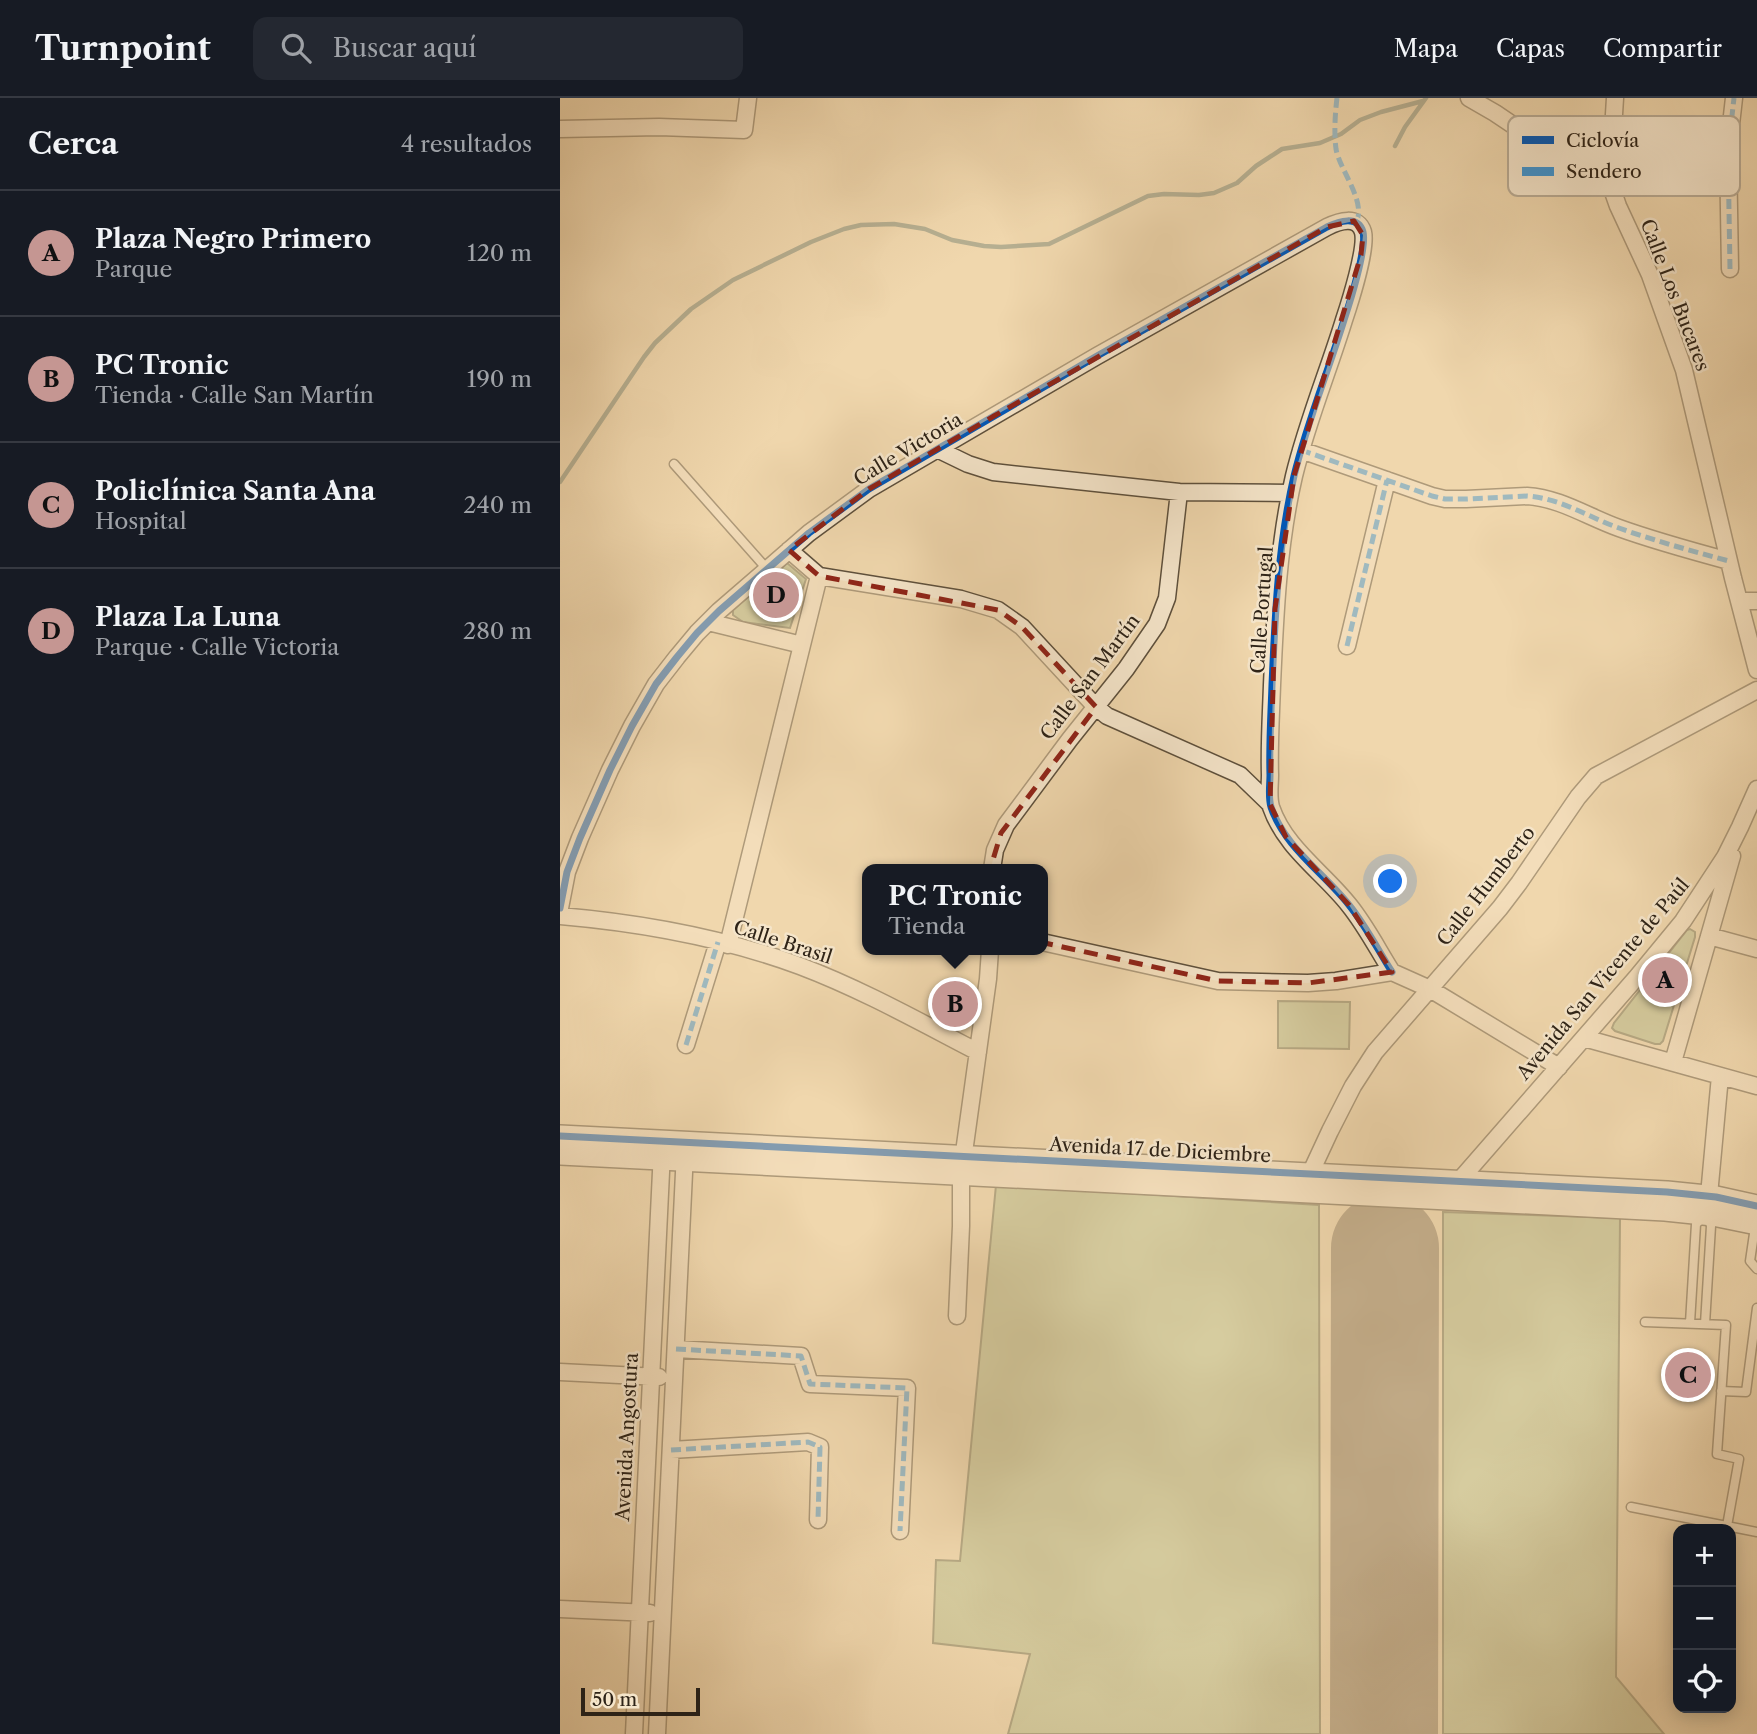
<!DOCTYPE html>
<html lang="es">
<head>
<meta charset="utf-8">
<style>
  :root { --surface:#171b24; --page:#242831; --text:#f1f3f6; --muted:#9ea1a6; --line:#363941; --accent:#c59692 }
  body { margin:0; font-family:"Libre Caslon Text",serif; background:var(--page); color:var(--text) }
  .controls { position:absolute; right:21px; bottom:21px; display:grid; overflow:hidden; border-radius:14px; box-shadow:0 4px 18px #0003 }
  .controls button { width:63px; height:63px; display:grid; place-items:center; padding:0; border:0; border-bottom:2px solid var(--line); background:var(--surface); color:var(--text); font:35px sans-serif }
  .scale { position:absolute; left:21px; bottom:18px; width:119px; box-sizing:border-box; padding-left:7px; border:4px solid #2e2317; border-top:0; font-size:19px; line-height:24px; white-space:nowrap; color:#2e2317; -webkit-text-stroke:5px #f5e5ca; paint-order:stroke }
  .you { position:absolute; left:831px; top:784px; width:24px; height:24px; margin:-18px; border:5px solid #fff; border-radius:50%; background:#1a73e8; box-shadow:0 0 0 10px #1a73e833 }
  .badge { display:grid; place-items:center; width:46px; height:46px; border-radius:50%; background:var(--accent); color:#111; font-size:23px; font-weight:700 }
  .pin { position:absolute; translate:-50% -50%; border:4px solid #fff; box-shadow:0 2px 7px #0006 }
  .popup { position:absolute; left:302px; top:766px; width:186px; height:91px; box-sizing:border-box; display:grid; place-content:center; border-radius:14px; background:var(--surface); filter:drop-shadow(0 2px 5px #0005); font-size:23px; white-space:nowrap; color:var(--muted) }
  .popup b { font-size:26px; color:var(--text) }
  .popup::after { content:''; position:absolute; left:50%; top:100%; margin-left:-14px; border:14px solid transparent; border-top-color:var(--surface) }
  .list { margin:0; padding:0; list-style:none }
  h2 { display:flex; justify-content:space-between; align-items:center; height:91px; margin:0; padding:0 28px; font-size:30px }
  h2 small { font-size:23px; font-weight:400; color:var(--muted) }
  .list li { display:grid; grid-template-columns:46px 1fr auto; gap:21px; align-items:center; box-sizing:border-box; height:126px; padding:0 28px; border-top:2px solid var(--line) }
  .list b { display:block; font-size:26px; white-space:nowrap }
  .list p { margin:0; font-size:23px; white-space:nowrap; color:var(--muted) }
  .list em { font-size:23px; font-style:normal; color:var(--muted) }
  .icon { flex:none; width:38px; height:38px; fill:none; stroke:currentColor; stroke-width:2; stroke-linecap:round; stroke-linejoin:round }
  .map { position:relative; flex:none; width:1197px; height:1636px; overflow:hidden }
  header { display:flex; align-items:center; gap:42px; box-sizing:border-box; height:98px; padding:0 35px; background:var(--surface); border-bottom:2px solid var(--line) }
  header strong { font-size:33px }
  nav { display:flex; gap:38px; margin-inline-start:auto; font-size:24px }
  .search { width:490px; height:63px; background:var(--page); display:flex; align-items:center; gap:18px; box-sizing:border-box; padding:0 24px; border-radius:14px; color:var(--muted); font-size:26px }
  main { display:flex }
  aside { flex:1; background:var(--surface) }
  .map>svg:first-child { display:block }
</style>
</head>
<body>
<header>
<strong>Turnpoint</strong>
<div class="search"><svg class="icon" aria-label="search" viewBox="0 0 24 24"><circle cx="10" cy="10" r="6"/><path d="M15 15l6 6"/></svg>Buscar aquí</div>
<nav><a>Mapa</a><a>Capas</a><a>Compartir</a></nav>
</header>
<main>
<aside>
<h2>Cerca<small>4 resultados</small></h2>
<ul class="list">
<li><span class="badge">A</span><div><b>Plaza Negro Primero</b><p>Parque</p></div><em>120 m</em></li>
<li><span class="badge">B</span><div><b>PC Tronic</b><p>Tienda · Calle San Martín</p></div><em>190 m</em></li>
<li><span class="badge">C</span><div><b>Policlínica Santa Ana</b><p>Hospital</p></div><em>240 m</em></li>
<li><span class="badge">D</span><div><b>Plaza La Luna</b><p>Parque · Calle Victoria</p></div><em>280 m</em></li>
</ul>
</aside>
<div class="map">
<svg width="1197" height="1636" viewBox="0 0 1197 1636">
  <rect width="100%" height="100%" fill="#f0d7ad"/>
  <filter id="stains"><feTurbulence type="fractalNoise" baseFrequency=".00286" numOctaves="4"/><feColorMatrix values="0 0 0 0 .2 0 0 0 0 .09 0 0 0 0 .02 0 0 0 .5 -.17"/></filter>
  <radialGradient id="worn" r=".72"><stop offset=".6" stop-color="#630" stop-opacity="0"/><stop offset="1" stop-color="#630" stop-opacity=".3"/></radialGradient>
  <!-- green -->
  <path fill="#b5bf8e" stroke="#727152" stroke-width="2" d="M 227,465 L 246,481 L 230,530 L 183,524 L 173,517 L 173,512 Z
    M 1130,831 L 1135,834 L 1135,839 L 1103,943 L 1100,946 L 1095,946 L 1055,933 L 1052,930 L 1054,925 L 1127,832 Z
    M 718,903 L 790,904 L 789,951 L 718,950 Z
    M 436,1087 L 759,1107 L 760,1636 L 448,1636 L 470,1556 L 373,1545 L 376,1462 L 400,1463 Z
    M 883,1114 L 1060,1120 L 1056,1579 L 1104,1636 L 883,1636 Z"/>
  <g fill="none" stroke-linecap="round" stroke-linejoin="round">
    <!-- stream -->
    <path stroke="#6f7e6f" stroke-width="4.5" d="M 835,48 L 845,29 L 866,0
      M 0,384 L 84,259 L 95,245 L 131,211 L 173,182 L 251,144 L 284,131 L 301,127 L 334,126 L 365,131 L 392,142 L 424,148 L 441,149 L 489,146 L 588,98 L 604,96 L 639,97 L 654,95 L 677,85 L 696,68 L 722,51 L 760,45 L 781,36 L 800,22 L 821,14 L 863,3"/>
    <!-- runway -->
    <path stroke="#8f7d62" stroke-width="108" d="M 824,1636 L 825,1150"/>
    <!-- service casing -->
    <g stroke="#5e503c" stroke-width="11">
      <path id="service" d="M 114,366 L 207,471
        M 1195,1129 L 1190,1163 L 1197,1171
        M 1085,1224 L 1166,1227 L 1157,1356 L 1179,1361 L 1167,1428
        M 1130,1225 L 1136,1126 L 1147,1116 L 1151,1128 L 1145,1226
        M 1161,1293 L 1186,1294 L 1197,1210
        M 1071,1409 L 1197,1434"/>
    </g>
    <!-- minor casing -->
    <g stroke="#5e503c" stroke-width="19">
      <path id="minor" d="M 909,0 L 935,15 L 1033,81 L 1043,84 L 1051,84
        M 1055,0 L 1051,65 L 1052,91 L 1058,108 L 1090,177 L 1124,272 L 1173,480 L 1197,572
        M 0,31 L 99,29 L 184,32 L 188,0
        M 1170,171 L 1168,53 L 1174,0
        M 377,351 L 408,366 L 433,374 L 619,394 L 730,395
        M 741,352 L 872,398 L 885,401 L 906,401 L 967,398 C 1000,400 1028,419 1059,430 C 1095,443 1132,453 1169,463
        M 229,452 L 259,478 L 401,501 L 438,512 L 462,529 L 536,609 L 547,618 L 680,677 L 710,706
        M 1179,503 L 1197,503
        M 148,524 L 242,547
        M 787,548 L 827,382
        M 432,771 L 435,752 L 446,727 L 510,641 L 566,571 L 597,526 L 607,500 L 619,394
        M 0,810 L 7,774 L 20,740 L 50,672 L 72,628 L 96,586 L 117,559 L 137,535 L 159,513 L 249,435 L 309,391 L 537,258 L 767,129 C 779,123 798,117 803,134 C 807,150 790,204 784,222 C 768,274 747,324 734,378 C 718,447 715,517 712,587 C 711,617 709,647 710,677 C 710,687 708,699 711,709 C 725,750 763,774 789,807 C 806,828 818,852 832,874
        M 0,818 C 81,825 164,840 240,868 C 301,891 360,924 418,954
        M 1149,838 L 1197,851
        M 482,844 L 658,883 L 748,885 L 776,883 L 832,874 L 870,891 L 999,969
        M 168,847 L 259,478
        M 1024,940 L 1197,988
        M 126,947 L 158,844
        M 1113,964 L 1172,758
        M 750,1076 L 770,1033 L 793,988 L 815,954 L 940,810 L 959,785 L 1018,699 L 1036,678 L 1197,592
        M 899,1083 L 1076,880 L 1123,823 L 1165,759 L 1180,729 L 1197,691
        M 1148,1108 L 1160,978
        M 397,1218 L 401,1128 L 401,1076 L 428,881 L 430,852
        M 116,1251 L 241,1258 L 250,1286 L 347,1290 L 340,1433
        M 0,1274 L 99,1279
        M 111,1352 L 248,1344 L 260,1349 L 258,1422
        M 0,1511 L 90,1515
        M 74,1636 L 102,1053
        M 97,1636 L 125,1054"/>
    </g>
    <!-- tertiary casing -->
    <g stroke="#5e503c" stroke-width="24">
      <path id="tertiary" d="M 0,1038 L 1107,1094 L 1156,1099 L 1197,1108
        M 0,1056 L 1105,1112 L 1153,1117 L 1197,1126"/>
    </g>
    <!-- service -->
    <use href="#service" stroke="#f5e5ca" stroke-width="8"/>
    <!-- minor -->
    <use href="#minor" stroke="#f5e5ca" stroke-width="16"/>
    <!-- tertiary -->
    <use href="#tertiary" stroke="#f5e5ca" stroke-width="21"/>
    <!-- quiet -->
    <path stroke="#3c95d4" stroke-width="5" stroke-dasharray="10 5" stroke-linecap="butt" d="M 777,0 C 775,16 774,35 776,51 C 780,73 807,104 796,125
      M 1170,171 L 1168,53 L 1174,0
      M 741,352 L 872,398 L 885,401 L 906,401 L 967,398 C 1000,400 1028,419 1059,430 C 1095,443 1132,453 1169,463
      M 787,548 L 827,382
      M 126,947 L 158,844
      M 116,1251 L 241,1258 L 250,1286 L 347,1290 L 340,1433
      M 111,1352 L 248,1344 L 260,1349 L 258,1422"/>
    <!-- cycleway casing -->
    <g stroke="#f5e5ca" stroke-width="11">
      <path id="cycleway" d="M 0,810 L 7,774 L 20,740 L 50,672 L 72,628 L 96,586 L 117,559 L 137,535 L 159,513 L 249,435 L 309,391 L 537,258 L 767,129 C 779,123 798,117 803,134 C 807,150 790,204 784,222 C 768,274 747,324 734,378 C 718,447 715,517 712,587 C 711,617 709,647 710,677 C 710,687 708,699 711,709 C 725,750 763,774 789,807 C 806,828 818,852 832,874
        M 0,1038 L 1107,1094 L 1156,1099 L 1197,1108"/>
    </g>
    <!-- cycleway -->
    <use href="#cycleway" stroke="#0057b8" stroke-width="7"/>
  </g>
  <!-- marked area -->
  <path d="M0 0H1197V1636H0ZM 794,123 L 803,137 L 801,157 L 734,378 L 715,511 L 710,706 L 726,739 L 789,807 L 832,874 L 748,885 L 658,883 L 430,833 L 432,765 L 441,735 L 536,609 L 462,529 L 438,512 L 259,478 L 229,452 L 309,391 L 434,318 L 767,129 Z" fill="#f0d7ad" fill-opacity=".55" fill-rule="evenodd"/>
  <path fill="none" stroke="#8f2418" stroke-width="5" stroke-dasharray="14 9" stroke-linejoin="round" d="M 794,123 L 803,137 L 801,157 L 734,378 L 715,511 L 710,706 L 726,739 L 789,807 L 832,874 L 748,885 L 658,883 L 430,833 L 432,765 L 441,735 L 536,609 L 462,529 L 438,512 L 259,478 L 229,452 L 309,391 L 434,318 L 767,129 Z"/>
  <g text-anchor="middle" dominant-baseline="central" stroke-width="5" stroke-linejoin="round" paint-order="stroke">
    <!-- street labels -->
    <g font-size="19" fill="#2e2317" stroke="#f5e5ca">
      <text transform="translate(1115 197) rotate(69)">Calle Los Bucares</text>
      <text transform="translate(348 351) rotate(-31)">Calle Victoria</text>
      <text transform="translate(702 512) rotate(-86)">Calle Portugal</text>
      <text transform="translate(530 579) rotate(-53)">Calle San Martín</text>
      <text transform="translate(926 788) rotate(-52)">Calle Humberto</text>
      <text transform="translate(223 844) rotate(18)">Calle Brasil</text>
      <text transform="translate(1043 881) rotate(-50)">Avenida San Vicente de Paúl</text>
      <text transform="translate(600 1052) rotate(3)">Avenida 17 de Diciembre</text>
      <text transform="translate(67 1339) rotate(-87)">Avenida Angostura</text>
    </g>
  </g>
  <!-- legend -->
  <rect x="948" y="18" width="232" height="80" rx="10" fill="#f5e5ca" stroke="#b9ab94" stroke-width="2"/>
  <rect x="962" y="38" width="32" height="8" fill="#0057b8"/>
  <rect x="962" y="69" width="32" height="9" fill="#3c95d4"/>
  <g font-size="19" fill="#2e2317">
    <text x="1006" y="49">Ciclovía</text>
    <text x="1006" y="80">Sendero</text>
  </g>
  <rect width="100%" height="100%" filter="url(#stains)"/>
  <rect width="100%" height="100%" fill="url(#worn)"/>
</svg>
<div class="controls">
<button>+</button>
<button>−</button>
<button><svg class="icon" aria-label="locate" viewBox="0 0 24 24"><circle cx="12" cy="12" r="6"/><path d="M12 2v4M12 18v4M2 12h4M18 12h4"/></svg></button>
</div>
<div class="scale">50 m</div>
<div class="you"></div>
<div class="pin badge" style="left:1105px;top:882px">A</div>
<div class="pin badge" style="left:395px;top:906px">B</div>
<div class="popup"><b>PC Tronic</b>Tienda</div>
<div class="pin badge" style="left:1128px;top:1277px">C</div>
<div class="pin badge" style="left:216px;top:497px">D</div>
</div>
</main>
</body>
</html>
